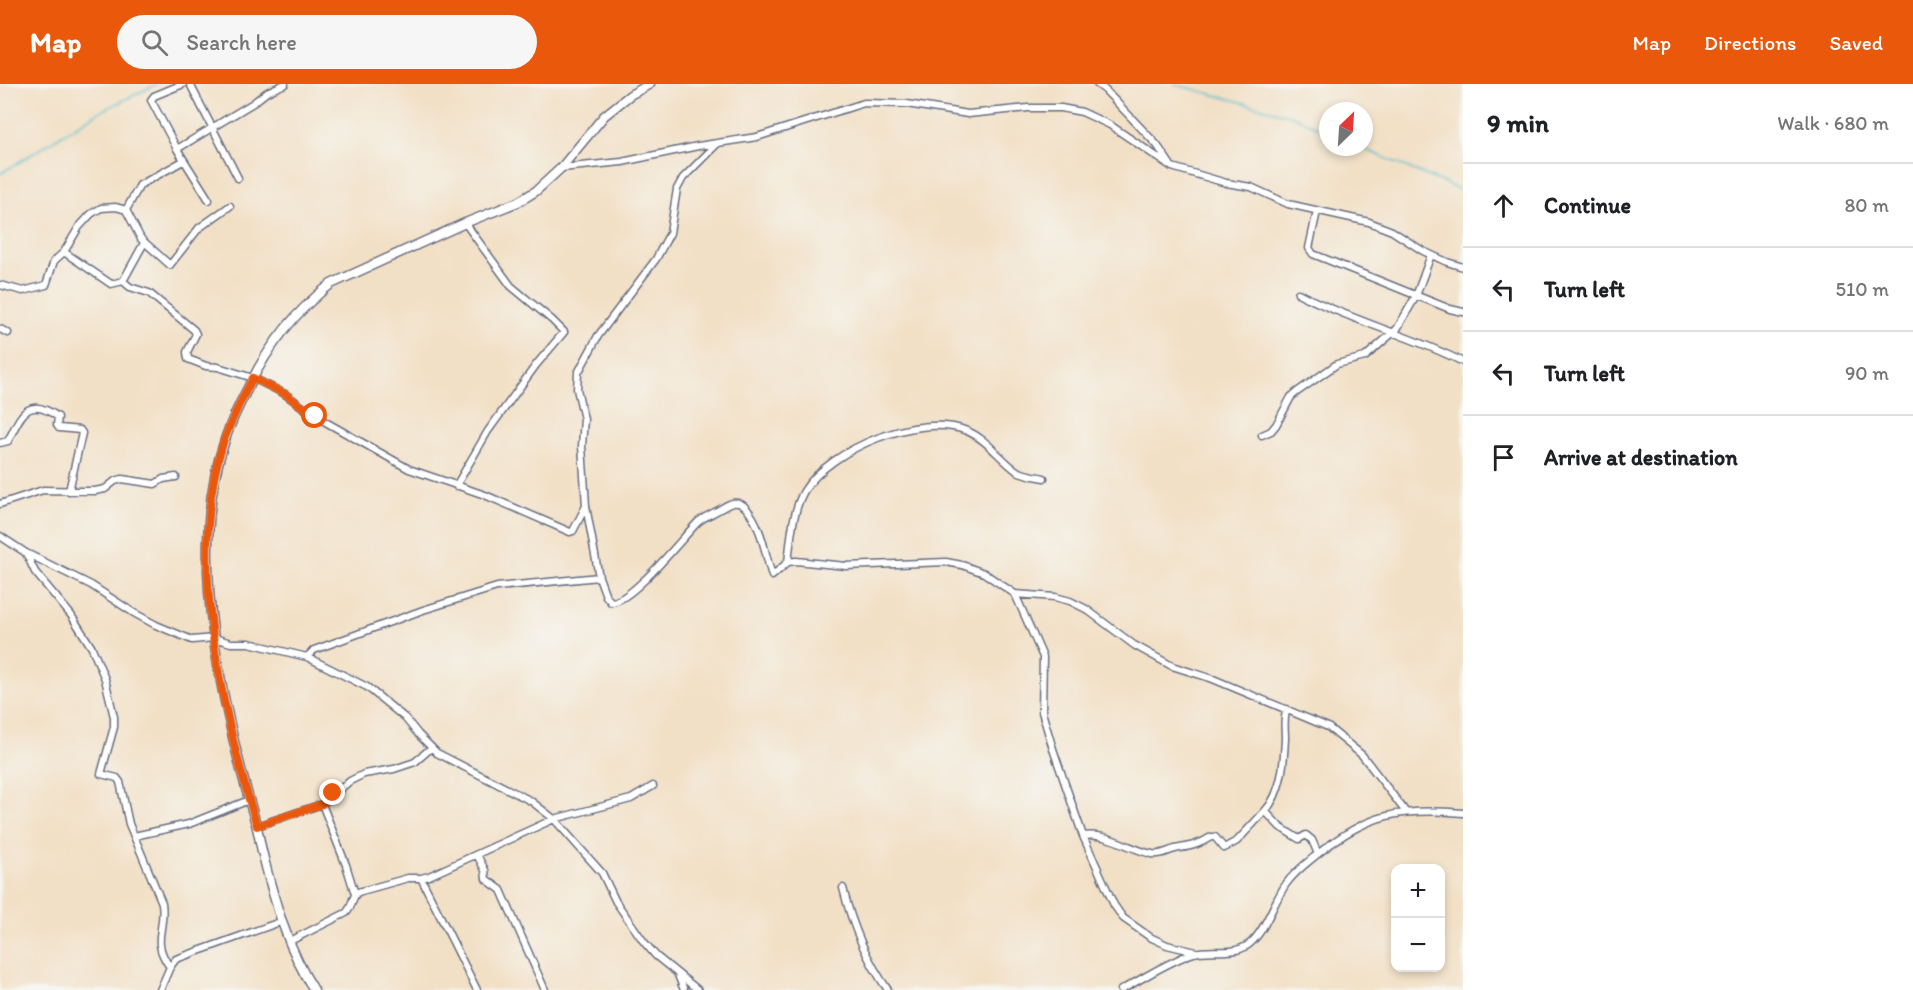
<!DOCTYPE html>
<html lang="en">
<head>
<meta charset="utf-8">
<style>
  :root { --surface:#fff; --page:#f6f6f6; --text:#202124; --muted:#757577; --line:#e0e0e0; --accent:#ea580c }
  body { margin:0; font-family:Itim,sans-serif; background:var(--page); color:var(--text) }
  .controls { position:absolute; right:18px; bottom:18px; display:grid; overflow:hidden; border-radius:12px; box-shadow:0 3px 9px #0003 }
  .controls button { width:54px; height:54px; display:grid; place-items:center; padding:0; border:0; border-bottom:2px solid var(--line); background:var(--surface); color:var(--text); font:30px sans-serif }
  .compass { position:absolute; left:1319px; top:18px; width:54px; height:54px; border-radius:50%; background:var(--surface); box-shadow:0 3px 9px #0003; rotate:25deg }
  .stop { position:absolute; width:18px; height:18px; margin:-14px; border:4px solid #ea580c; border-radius:50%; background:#fff }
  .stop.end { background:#ea580c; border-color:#fff; box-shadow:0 2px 6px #0008 }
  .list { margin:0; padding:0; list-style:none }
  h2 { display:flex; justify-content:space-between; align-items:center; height:78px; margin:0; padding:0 24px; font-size:26px }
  h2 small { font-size:20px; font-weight:400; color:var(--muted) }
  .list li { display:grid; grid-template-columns:39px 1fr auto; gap:18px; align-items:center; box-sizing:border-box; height:84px; padding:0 24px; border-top:2px solid var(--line) }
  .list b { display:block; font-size:22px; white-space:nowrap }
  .list em { font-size:20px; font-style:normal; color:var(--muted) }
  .icon { flex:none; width:33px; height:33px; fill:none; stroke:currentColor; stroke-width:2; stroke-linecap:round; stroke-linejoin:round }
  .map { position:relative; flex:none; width:1463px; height:906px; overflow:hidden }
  header { display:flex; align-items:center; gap:36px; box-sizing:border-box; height:84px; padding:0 30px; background:var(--accent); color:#fff }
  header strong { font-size:28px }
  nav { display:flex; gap:33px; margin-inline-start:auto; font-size:21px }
  .search { width:420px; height:54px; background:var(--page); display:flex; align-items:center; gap:15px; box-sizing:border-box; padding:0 21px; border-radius:33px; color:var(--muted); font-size:22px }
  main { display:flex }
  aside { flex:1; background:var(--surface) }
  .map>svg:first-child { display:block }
</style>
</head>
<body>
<header>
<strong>Map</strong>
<div class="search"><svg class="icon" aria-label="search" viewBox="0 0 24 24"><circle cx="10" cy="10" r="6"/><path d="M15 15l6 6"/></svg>Search here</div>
<nav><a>Map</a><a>Directions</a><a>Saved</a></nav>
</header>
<main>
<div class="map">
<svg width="1463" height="906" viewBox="0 0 1463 906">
  <rect width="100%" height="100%" fill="#f6f6f2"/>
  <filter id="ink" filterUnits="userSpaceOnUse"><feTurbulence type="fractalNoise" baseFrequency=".0167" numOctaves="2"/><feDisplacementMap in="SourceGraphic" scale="12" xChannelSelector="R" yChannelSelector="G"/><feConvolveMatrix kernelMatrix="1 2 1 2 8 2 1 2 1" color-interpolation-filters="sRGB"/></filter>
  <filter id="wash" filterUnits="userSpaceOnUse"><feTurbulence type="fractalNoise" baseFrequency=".008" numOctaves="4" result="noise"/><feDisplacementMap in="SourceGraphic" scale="24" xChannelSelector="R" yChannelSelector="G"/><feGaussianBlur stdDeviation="1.35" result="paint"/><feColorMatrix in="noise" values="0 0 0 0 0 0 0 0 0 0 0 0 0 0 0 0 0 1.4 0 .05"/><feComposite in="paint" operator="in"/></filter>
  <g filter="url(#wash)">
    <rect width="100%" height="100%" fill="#f2e0c6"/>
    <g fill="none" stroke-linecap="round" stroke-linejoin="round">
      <!-- stream -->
      <path stroke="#52bdcd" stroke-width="1.5" d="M 1174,0 L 1293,32 L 1328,48
        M 1359,63 L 1463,107
        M 0,90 L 99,28 L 157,0"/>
    </g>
  </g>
  <g filter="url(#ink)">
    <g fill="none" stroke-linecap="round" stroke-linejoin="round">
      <!-- street casing -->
      <g stroke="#666d82" stroke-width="9">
        <path id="street" d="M 190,0 L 238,94
          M 1097,0 L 1105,6 L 1157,61 L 1170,80
          M 177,65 L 151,16 L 154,12 L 183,0
          M 183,77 L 140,101 L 126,126 L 141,155 L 170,181 L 199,144 L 230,122
          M 561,84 L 622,78 L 698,62 L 757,53 L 864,19 L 907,20 L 968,30 L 1028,24 L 1061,24 L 1082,28 L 1110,41 L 1172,83 L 1226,99 L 1251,103 L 1288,120 L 1369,138 L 1392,147 L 1423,167 L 1447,178 L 1463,183
          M 209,116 L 177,65 L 253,19 L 267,8 L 285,0
          M 1317,127 L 1309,164 L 1313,170 L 1450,225 L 1463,228
          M 144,159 L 123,197 L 130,203 L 149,209 L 194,246 L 196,250 L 187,268 L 188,275 L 206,282 L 218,283 L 253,294 L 285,310 L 315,332 L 409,385 L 485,411 L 570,448 L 573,447 L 586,422 L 582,362 L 584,335 L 577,305 L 578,289 L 598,252 L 656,175 L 670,149 L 677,105 L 683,94 L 717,60
          M 64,168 L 111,200 L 123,197
          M 0,201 L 23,207 L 46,201 L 54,177 L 64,168 L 79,143 L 91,130 L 101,124 L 116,123 L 126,126
          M 1298,209 C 1351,237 1410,251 1463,278
          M 0,245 L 8,249
          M 1262,351 L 1271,347 L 1276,341 L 1291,313 L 1297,308 L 1337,280 L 1365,273 L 1397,245 L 1416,212 L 1431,171
          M 0,359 L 8,357 C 20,334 26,310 58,333 L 57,341 L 59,344 L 80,346 L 82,349 L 69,407
          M 456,402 L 488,347 L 536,281 L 564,248 L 552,236 L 511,202 L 465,139
          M 0,420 L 43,406 L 95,407 L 105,405 L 115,397 L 122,395 L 155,400 L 163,395 L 176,393
          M 586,422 L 599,493
          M 0,452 L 26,469 L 35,488 L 71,531 L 92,564 L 105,595 L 114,633 L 114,643 L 101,690 L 117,694 L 120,698 L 129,740 L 162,819 C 166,847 150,856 170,883
          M 26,469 L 91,501 L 134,529 L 156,541 L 192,556 L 214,554 L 231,559 L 249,559 L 307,573 L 367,603 L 405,634 L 418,650 L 437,669 L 531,717 L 554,735 L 602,789 L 616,818 L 644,858 L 656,872 L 698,906
          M 788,478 C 791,455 792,428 804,407 C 830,365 919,328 967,347 C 987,355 1000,375 1017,387 C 1025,391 1035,392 1044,394
          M 1015,510 L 1055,513 L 1070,517 L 1086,525 L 1134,561 L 1172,582 L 1213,595 L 1328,643 L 1362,671 L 1405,727
          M 307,573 L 314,566 L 423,526 L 497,503 L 599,493 L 606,512 L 611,518 C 632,518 681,455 698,438 C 705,432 714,429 722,424 C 730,419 738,415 746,424 C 762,442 765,470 772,492 L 788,478 L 796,477 L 846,482 L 946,478 L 962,481 L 984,489 L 1015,510 L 1043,573 L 1042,628 L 1053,665 L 1083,752 L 1114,821 L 1123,834 L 1150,853 L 1167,861 L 1196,868
          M 322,720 L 346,781 L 355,810
          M 1265,727 C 1282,709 1284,678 1285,654 C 1285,644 1283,634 1287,625
          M 257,742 L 322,720 L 350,697 L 364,690 L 394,685 L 415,678 L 431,664
          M 134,752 L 189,740 L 249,716
          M 1083,752 C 1107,748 1129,765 1152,770 C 1162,772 1170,765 1180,764 C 1192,762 1200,760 1211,753 L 1215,753 L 1224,764 L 1237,757 L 1265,727 L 1280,743 L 1299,755 L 1306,751 L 1312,756 L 1318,770
          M 477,771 L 485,786 L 486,795 L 501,806 L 545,906
          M 421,794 L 477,906
          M 843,804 C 852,841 865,874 888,906
          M 290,857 L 346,829 C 353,823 351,813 358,808 L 408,794 L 421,794 L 429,792 L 554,735 L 631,715 L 653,702
          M 678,891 L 684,906
          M 160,906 L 170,883 L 176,875 L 283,837
          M 1121,906 C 1144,894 1169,877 1194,869 C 1211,864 1232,872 1248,861 C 1265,849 1274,817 1286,800 C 1295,787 1308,778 1319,769 C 1368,729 1402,724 1463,729"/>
      </g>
      <!-- secondary casing -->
      <g stroke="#666d82" stroke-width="11">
        <path id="secondary" d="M 314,906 C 288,866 274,816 263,771 C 260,760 259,750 256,740 C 223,626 185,471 225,356 C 231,337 240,319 249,302 C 268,263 296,227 331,200 L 465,139 L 518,118 L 536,107 L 561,84 L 604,32 L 630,11 L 650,0"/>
      </g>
      <!-- street -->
      <use href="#street" stroke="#fff" stroke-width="6"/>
      <!-- secondary -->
      <use href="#secondary" stroke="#fff" stroke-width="8"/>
    </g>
  </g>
  <g fill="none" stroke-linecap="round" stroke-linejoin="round" filter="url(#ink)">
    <!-- route -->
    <path stroke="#ea580c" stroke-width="8" d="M 315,332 L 285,310 L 253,294 C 242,314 232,335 224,356 C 185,473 222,628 257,742 L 322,720 L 333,709"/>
  </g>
</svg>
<div class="controls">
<button>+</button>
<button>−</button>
</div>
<svg class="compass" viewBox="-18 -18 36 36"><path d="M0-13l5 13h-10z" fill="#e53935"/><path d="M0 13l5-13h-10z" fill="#757577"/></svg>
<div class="stop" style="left:315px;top:332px"></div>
<div class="stop end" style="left:333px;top:709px"></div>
</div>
<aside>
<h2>9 min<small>Walk · 680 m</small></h2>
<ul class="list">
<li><svg class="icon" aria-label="ahead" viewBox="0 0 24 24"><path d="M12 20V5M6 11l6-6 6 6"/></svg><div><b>Continue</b></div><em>80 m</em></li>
<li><svg class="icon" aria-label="left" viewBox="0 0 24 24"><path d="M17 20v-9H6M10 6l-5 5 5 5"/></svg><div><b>Turn left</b></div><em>510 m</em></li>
<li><svg class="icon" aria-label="left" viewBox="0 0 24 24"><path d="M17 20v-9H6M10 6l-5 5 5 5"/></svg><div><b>Turn left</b></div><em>90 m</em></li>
<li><svg class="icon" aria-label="arrive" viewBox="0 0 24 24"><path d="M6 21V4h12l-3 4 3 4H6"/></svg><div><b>Arrive at destination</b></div></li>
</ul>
</aside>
</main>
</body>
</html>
